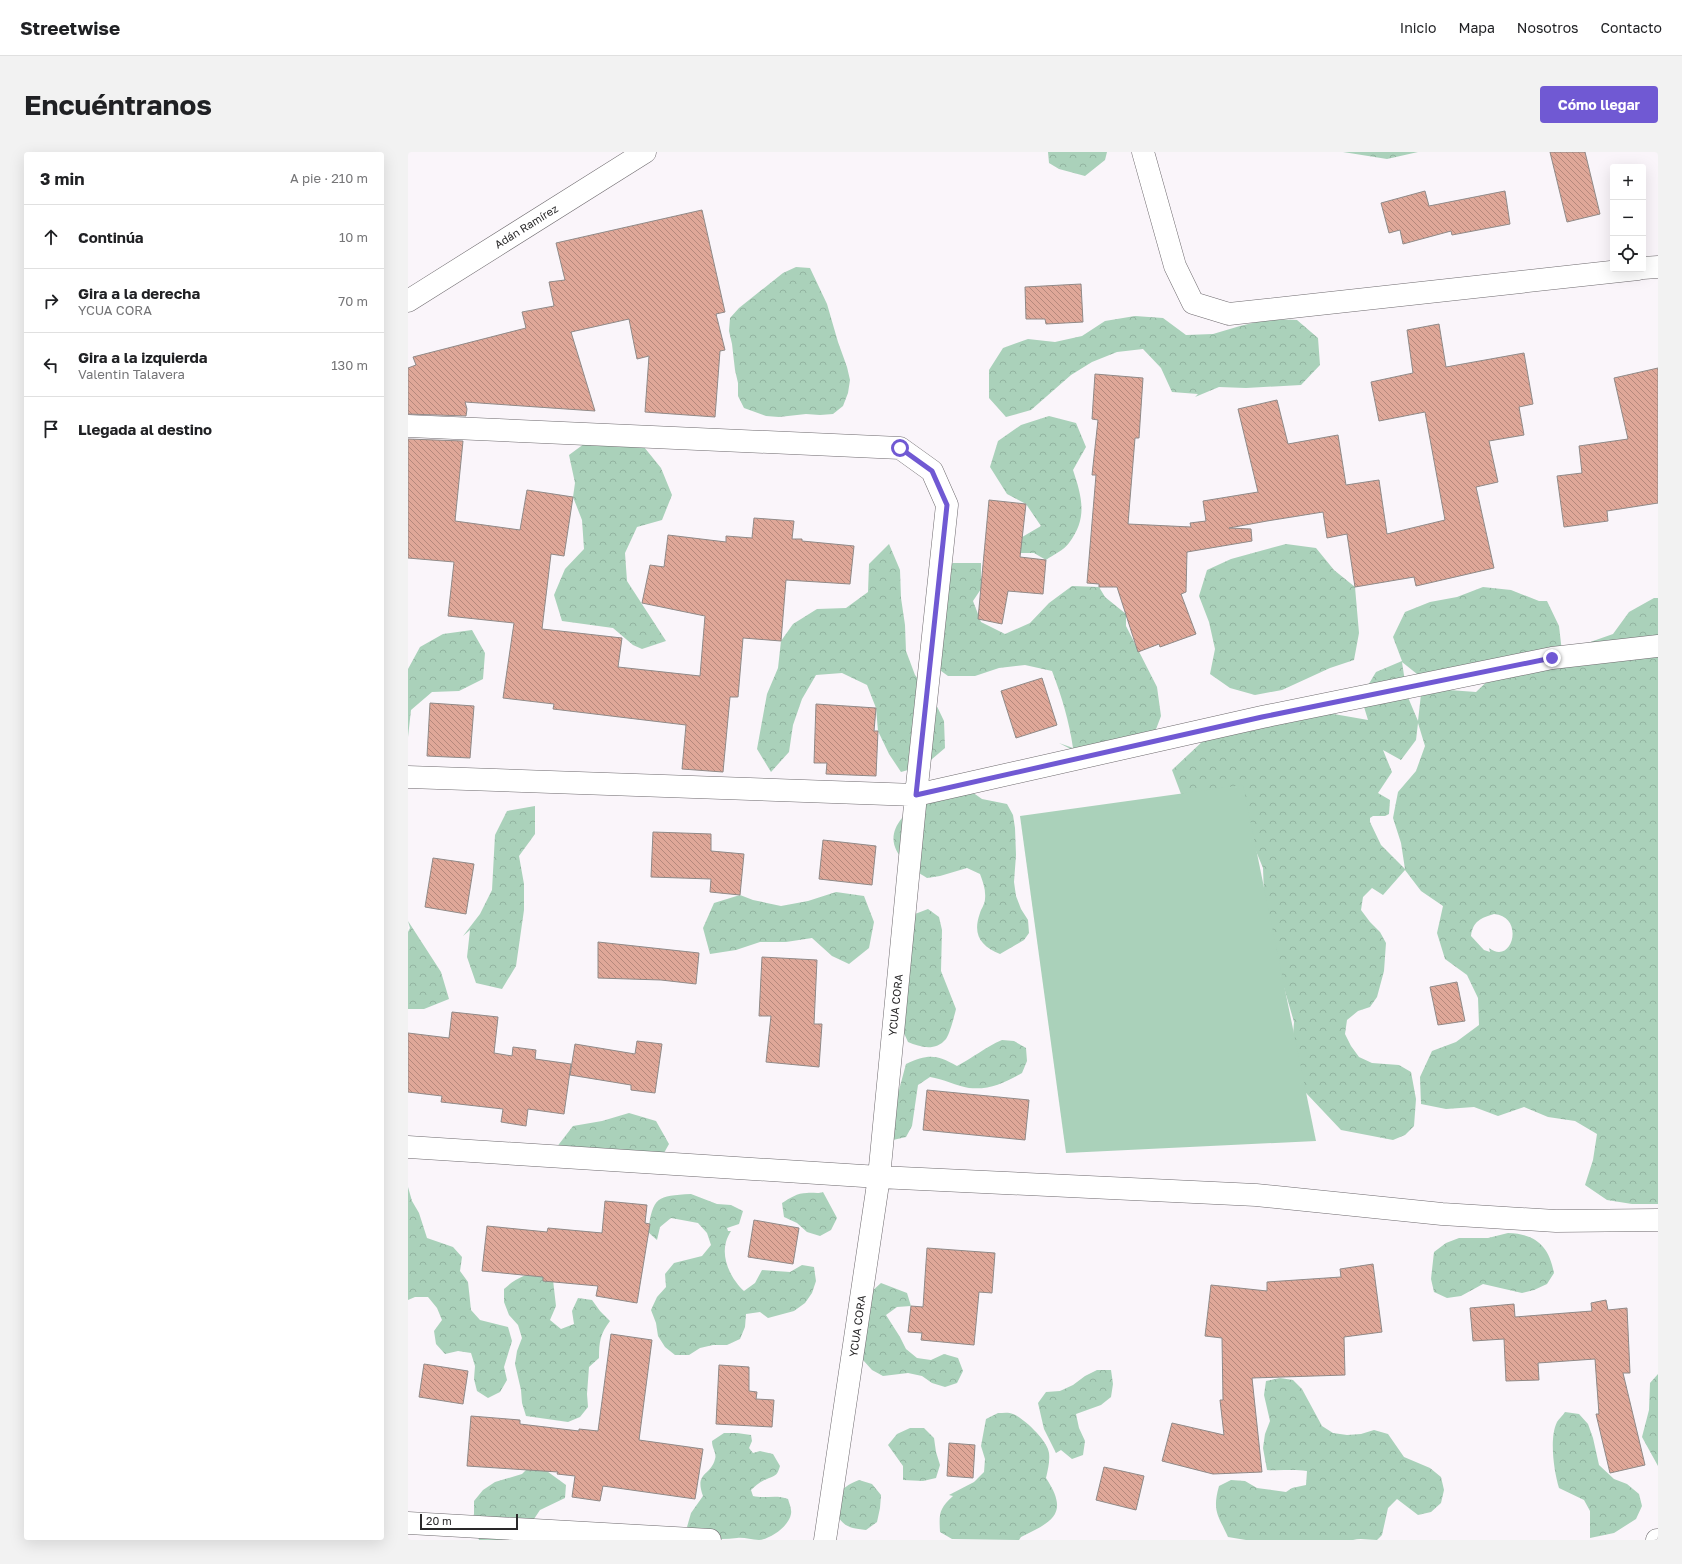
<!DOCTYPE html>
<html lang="es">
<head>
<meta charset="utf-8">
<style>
  :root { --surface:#fff; --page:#f2f2f2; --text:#202124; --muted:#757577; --line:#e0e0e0; --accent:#7059d3 }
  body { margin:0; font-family:"Golos Text",sans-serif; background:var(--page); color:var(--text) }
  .controls { position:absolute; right:12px; top:12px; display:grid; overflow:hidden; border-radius:4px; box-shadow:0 4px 16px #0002 }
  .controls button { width:36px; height:36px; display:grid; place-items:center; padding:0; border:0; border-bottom:1px solid var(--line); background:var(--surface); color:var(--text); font:20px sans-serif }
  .scale { position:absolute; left:12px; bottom:10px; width:98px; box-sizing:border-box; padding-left:4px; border:2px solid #2a292a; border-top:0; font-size:11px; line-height:14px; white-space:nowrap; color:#2a292a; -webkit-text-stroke:3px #fff; paint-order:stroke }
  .stop { position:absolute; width:12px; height:12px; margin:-9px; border:3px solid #7059d3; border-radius:50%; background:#fff }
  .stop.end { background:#7059d3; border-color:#fff; box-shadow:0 1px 4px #0008 }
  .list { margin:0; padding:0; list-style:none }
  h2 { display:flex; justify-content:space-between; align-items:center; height:52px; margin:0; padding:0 16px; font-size:17px }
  h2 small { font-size:13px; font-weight:400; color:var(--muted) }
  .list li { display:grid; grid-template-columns:26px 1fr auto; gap:12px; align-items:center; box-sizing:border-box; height:64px; padding:0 16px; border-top:1px solid var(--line) }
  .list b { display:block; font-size:15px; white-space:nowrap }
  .list p { margin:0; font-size:13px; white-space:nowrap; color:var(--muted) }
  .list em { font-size:13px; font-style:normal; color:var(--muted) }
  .icon { flex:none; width:22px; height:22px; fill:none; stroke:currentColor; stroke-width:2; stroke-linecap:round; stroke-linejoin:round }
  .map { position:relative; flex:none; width:1250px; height:1388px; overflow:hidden; border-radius:4px }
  header { display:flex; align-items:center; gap:24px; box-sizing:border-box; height:56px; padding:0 20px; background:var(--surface); border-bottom:1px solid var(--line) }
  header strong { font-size:19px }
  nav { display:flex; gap:22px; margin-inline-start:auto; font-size:14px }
  .intro { display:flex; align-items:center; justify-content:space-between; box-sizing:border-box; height:96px; padding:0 24px }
  h1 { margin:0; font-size:28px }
  .button { padding:10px 18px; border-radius:4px; background:var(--accent); color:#fff; font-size:14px; font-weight:700 }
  main { display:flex; gap:24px; padding:0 24px }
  aside { flex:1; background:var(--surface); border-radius:4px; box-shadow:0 4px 16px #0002 }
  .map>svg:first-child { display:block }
</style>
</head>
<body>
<header>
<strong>Streetwise</strong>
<nav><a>Inicio</a><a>Mapa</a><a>Nosotros</a><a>Contacto</a></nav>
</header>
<div class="intro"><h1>Encuéntranos</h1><a class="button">Cómo llegar</a></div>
<main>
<aside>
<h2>3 min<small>A pie · 210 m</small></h2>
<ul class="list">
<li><svg class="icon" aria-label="ahead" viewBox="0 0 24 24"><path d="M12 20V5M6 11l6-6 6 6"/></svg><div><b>Continúa</b></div><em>10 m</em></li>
<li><svg class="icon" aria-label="right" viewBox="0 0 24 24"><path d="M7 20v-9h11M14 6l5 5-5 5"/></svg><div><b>Gira a la derecha</b><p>YCUA CORA</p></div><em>70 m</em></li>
<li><svg class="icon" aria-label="left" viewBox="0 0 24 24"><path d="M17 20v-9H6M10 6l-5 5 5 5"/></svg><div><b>Gira a la izquierda</b><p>Valentin Talavera</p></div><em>130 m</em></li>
<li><svg class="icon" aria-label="arrive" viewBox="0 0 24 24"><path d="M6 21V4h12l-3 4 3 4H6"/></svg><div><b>Llegada al destino</b></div></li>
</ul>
</aside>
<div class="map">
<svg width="1250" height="1388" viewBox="0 0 1250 1388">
  <defs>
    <pattern id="forest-crowns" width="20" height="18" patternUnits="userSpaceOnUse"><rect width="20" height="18" fill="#aad1ba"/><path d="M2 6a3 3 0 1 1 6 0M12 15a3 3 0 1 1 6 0" fill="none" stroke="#92b3a0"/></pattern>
    <pattern id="building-back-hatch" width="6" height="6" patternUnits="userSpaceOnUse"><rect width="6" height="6" fill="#dfa798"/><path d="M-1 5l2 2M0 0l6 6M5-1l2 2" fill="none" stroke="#b5887c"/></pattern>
  </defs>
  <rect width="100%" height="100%" fill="#faf5fa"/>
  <!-- forest -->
  <path fill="url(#forest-crowns)" fill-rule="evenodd" d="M 640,0 L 699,0 L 697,8 L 677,24 L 651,17 L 641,11 Z
    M 935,0 L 1010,0 L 979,7 Z
    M 388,115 L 402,116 L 419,152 L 430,190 L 439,215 L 442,228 L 440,241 L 435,254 L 425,262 L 412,263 L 398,262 L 371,265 L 358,264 L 336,256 L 330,244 L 330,231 L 327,218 L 324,192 L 321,179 L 322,166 L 331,156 L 375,121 Z
    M 727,164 L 755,166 L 778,183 L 805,182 L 832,174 L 861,167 L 889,168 L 910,186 L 912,213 L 893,233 L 838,236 L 811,235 L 787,245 L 790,242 L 764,240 L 753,216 L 735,197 L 709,200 L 684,210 L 663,223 L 623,258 L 598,265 L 581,246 L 581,218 L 595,196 L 620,187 L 647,190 L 674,184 L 697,169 Z
    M 641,264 L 668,271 L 678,295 L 665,318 C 674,345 680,366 661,391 C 656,398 645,403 638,408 L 626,401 L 602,401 L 609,388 L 633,374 L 618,352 L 599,342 L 582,315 L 590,289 L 613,273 Z
    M 184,286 L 236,295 L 253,316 L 264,343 L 254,368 L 229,375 L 217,401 L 219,429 L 258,489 L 234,497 L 225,493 L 205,476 L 154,469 L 146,443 L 157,417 L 176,397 L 174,368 L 165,345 L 167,331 L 161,303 Z
    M 481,392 L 492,418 L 493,446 L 497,473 L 498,499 L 507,523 L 524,544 L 536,569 L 537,596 L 517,613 L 493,620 L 481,602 L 470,579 L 468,556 L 459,533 L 434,521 L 408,523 L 394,547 L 385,573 L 381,600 L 363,620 L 349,597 L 359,542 L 370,516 L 373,489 L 385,472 L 409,457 L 438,456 L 460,440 L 461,412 Z
    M 878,392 L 908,396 L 926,418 L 947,435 L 951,481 L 946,508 L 922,516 L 874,538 L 847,543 L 822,536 L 802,522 L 807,497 L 801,470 L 791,444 L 799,418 L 823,407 Z
    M 545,411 L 573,411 L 573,437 L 565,449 L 573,470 L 597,482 L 622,471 L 641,451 L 664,434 L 691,435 L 697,445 L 718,462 L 718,474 L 749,535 L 753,564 L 744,588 L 674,603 L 651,591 L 665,596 C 661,569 654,545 644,519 L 617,513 L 591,516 L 567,524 L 540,524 L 518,508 L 521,427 Z
    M 1075,435 L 1103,438 L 1131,449 L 1139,449 L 1151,474 L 1154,500 L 1205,482 L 1221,460 L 1246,446 L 1250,446 L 1250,1052 L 1224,1052 L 1199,1048 L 1177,1033 L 1185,1008 L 1189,982 L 1167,969 L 1140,965 L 1116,955 L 1090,964 L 1066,955 L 1038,957 L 1013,952 L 1012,925 L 1024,899 L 1048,890 L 1071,873 L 1070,846 L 1059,823 L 1037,807 L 1029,781 L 1035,754 L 1013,739 L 997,718 L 975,743 L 964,736 L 955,745 L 953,758 L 962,770 L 972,780 L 978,791 L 976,819 L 969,845 L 962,855 L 950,859 L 939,868 L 937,882 L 943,894 L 951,905 L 964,911 L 991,913 L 1003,920 L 1008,947 L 1006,974 L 997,983 L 985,988 L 933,978 L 882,924 L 886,870 L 857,770 L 855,716 L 836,670 L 782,666 L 764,618 L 796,588 L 903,558 L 960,568 L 953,545 L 968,520 L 994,509 L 985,485 L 997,460 L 1022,450 L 1049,445 ZM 994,510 L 1014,526 L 1088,521 L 1068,540 L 1041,538 L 1013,542 L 1010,569 L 999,543 ZM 1010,571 L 1017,594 L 1008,619 L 990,640 L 985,666 L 993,691 L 997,717 L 973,693 L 962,670 L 962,666 L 965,664 L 977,664 L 981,662 L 982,648 L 970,641 L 984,620 L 975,598 L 993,608 L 1008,588 ZM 1086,762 C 1117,764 1105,814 1081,796 L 1082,800 L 1076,798 L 1063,784 C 1065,769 1073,766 1086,762 Z
    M 64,478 L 77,501 L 75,527 L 51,539 L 24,540 L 3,558 L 0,585 L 0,517 L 12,495 L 35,482 Z
    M 564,640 L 574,647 L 599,652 L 605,663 L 607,676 L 608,703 L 606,730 L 608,744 L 613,757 L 620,768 L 621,781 L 616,788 L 592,802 C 573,794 564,783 572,761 C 573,757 577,752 577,747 C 578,738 575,730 572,722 L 559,716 L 532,724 L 519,726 C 497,713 472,693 494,666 C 498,661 504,655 510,652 C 527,646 546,644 564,640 Z
    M 127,654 L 127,682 L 111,704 L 116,732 L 116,758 L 108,814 L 94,837 L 68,831 L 59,805 L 62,778 L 55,784 L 72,762 L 84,738 L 87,683 L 99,659 Z
    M 428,740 L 456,744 L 466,770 L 461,796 L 441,812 L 424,804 L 404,786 L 378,790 L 352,790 L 328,798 L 302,802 L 295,776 L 306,751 L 332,743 L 345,748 L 373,754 L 400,749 Z
    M 520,757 L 531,765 L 534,778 L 533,819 L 548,857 C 546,865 542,881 538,887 C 527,900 512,895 500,890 L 494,877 L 507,762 Z
    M 0,769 L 33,820 L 41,847 L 16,857 L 0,857 L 0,780 L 2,776 Z
    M 594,888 L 606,889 L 618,896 L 619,909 L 614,921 C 596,931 582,938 561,936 C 549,934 535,927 522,925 L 510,933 L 504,974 L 498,985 L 485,988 L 483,949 L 491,938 L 498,912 C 520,902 528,902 549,914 C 565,906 577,895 594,888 Z
    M 221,961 L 248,969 L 261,992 L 247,1017 L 148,996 L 165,974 L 194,969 Z
    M 0,1035 L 4,1049 L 11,1061 L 19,1086 L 45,1095 L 54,1105 L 52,1119 L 60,1130 L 63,1158 L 72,1168 L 100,1175 L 104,1189 L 96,1215 L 99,1228 L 92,1240 L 80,1246 L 69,1239 L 66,1227 L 67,1214 L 63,1201 L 50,1199 L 37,1202 L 28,1192 L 26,1179 L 34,1168 L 29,1156 L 20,1145 L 7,1145 L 0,1148 Z
    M 415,1040 L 429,1066 L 423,1078 L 412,1084 L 399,1080 L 389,1071 L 376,1065 L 374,1051 C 382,1046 389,1041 399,1041 C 404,1040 410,1042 415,1040 Z
    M 283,1042 L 309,1052 L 323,1053 L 335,1059 L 331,1072 L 319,1076 L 320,1079 L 323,1079 C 321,1082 319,1086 318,1090 C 313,1108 324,1128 336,1139 L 347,1131 L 354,1118 L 382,1120 L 394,1113 L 406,1115 L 408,1129 L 404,1141 L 397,1151 L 386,1159 L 360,1166 L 352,1160 L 338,1162 L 337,1175 L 332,1187 L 319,1193 L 305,1193 L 292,1196 L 281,1203 L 267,1203 L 257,1195 L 250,1184 L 248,1171 L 243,1158 L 249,1145 L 258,1135 L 257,1122 L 266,1111 L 294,1104 L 303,1093 L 299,1081 L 290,1071 L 263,1066 L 252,1075 L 249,1088 L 240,1080 C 245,1044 249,1044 283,1042 Z
    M 1100,1081 C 1128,1082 1141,1094 1146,1121 L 1139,1132 L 1126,1138 L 1114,1141 L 1075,1132 L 1053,1144 L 1039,1146 L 1026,1140 L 1023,1127 L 1026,1100 L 1038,1091 L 1051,1086 L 1080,1086 Z
    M 134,1119 L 145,1128 L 148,1154 L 142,1168 L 153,1177 L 166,1172 L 164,1159 L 170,1146 L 184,1148 L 192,1159 L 202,1169 C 192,1182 191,1190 191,1206 L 181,1215 L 179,1242 L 180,1255 L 172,1265 L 160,1270 L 118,1264 L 114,1251 L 113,1238 L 107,1212 L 109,1199 L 114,1186 L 110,1173 L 101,1163 L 96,1150 L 96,1137 C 108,1126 118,1122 134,1119 Z
    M 473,1131 L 499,1141 L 503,1154 L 489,1155 L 478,1163 L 492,1185 L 498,1197 L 509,1206 L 523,1208 L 536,1202 L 550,1206 L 555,1219 L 549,1231 L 537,1235 L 524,1231 L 514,1224 L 500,1221 L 475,1224 L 464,1218 L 455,1208 L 463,1140 Z
    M 689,1218 L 703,1218 L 705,1232 L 703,1245 L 693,1253 L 668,1262 L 671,1276 L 677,1289 L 675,1303 L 664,1307 L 653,1298 L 648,1301 L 636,1277 L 630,1251 L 638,1240 L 652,1239 L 665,1233 L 677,1224 Z
    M 1250,1222 L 1250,1314 L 1234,1285 L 1241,1258 L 1242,1231 Z
    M 872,1226 L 885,1228 L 894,1237 L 914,1274 L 925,1281 L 939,1283 L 953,1282 L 966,1278 L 980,1282 L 996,1305 L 1022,1316 L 1033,1325 L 1036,1338 L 1033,1351 L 1023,1360 L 1010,1363 L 989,1347 L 980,1356 L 974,1383 L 969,1388 C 960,1388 953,1386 945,1388 L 838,1388 L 820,1385 C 810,1363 804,1359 811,1334 L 823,1328 L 837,1329 L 849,1336 L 878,1340 L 884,1336 L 898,1333 L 899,1319 C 885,1317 873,1319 859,1318 L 855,1296 L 857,1282 L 862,1269 L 856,1243 L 858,1229 Z
    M 1157,1260 L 1171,1262 L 1180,1272 L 1185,1286 L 1191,1313 L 1206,1327 L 1219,1332 L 1231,1342 L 1234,1354 L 1228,1367 L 1206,1381 L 1182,1386 L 1182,1359 L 1176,1348 L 1151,1336 C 1146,1320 1141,1286 1149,1270 C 1151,1267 1155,1263 1157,1260 Z
    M 590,1261 C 595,1261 601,1260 605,1262 C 616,1266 640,1289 641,1301 C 642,1309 640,1317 638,1326 C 661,1361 646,1369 613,1385 L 611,1388 L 544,1387 L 532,1380 C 531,1361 531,1357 545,1344 L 541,1343 L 566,1330 L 576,1320 L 577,1307 L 573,1294 L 578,1267 Z
    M 502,1276 L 516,1276 L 526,1286 L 528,1300 L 532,1313 L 528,1326 L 515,1329 L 495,1328 L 495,1314 L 480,1293 L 489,1282 Z
    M 316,1281 L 329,1281 L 343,1283 L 344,1289 L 341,1296 L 345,1301 L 352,1299 L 365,1302 L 372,1314 C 369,1324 368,1323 359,1327 C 353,1329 347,1334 343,1338 L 345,1344 C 357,1347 368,1342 380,1347 C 381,1351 384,1357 383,1362 C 381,1374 363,1387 351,1388 C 343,1388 336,1385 329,1386 C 311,1388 290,1388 279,1375 L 283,1361 L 295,1344 C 286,1320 303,1324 307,1307 C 309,1301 304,1297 304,1289 Z
    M 124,1312 L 136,1317 L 158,1333 L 157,1346 L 132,1358 L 112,1388 L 71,1388 L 69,1382 L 61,1375 L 66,1362 L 66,1349 L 75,1338 L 87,1330 L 114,1322 Z
    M 451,1328 L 464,1332 L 473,1343 L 472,1356 L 469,1370 L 458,1378 C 439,1376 435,1374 426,1358 C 430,1340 434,1335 451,1328 Z"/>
  <!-- green -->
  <path fill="#aad1ba" d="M 835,633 L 908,989 L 658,1001 L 612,664 Z"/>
  <!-- building -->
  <path fill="url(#building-back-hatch)" stroke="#908a88" d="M 1142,0 L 1177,0 L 1192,62 L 1159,70 Z
    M 1017,39 L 1021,54 L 1097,39 L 1102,72 L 1044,83 L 1043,79 L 995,92 L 992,78 L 981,81 L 973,51 Z
    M 294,58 L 317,160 L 308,162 L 317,198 L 312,199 L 307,265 L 237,260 L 241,204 L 229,207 L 221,167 L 163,180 L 187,259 L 57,250 L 59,257 L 58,264 L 0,262 L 0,216 L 8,213 L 5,205 L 118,176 L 114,160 L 146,154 L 141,130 L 157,128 L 148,91 Z
    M 673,132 L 675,170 L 638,172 L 637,167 L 618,167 L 617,135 Z
    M 1031,172 L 1038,215 L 1116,201 L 1125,252 L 1111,255 L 1116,283 L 1081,289 L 1090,330 L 1068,335 L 1086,416 L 1008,434 L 1006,425 L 947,435 L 939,382 L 919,386 L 915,360 L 859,369 L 821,376 L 843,377 L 844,389 L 779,400 L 778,440 L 773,442 L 788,482 L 752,495 L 751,492 L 730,500 L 709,435 L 691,435 L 691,432 L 679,431 L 688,323 L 684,323 L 690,268 L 684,267 L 687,222 L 735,226 L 731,286 L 727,286 L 720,372 L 783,375 L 782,371 L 798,369 L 795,349 L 850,340 L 830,257 L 869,248 L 880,292 L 930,283 L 938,333 L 971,328 L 979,382 L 1037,368 L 1017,260 L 971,269 L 963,230 L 1005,221 L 999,178 Z
    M 1250,216 L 1250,351 L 1199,359 L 1200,369 L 1156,375 L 1149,324 L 1174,321 L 1171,294 L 1220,287 L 1206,226 Z
    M 0,287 L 55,289 L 47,369 L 112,378 L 119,338 L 165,345 L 156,404 L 143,402 L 134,477 L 214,486 L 210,515 L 292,524 L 297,464 L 234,451 L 242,413 L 256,415 L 260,383 L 318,390 L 318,384 L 344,386 L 346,366 L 386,369 L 384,387 L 394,387 L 394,389 L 446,394 L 442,432 L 378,428 L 373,489 L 335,486 L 330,545 L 322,545 L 315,620 L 274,617 L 278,573 L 145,557 L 146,552 L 95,546 L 106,471 L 40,464 L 46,410 L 0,406 Z
    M 581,348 L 618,352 L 612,405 L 638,408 L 635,442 L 600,439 L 594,472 L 570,467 Z
    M 634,526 L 649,573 L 608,586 L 593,539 Z
    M 22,551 L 66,554 L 62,606 L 19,604 Z
    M 408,552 L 468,556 L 466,579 L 470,579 L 468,624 L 418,622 L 419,611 L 406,611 Z
    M 245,680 L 303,682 L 303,699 L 336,702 L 332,743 L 302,740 L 303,727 L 243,725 Z
    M 415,688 L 468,694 L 464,733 L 411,727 Z
    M 25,706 L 66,712 L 58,762 L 17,755 Z
    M 190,790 L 291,801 L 288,832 L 253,828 L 190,826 Z
    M 354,805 L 409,808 L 406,872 L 414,872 L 411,915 L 358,910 L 363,864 L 351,864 Z
    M 1049,830 L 1057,869 L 1030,873 L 1022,835 Z
    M 44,860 L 90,865 L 86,901 L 104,904 L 105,895 L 128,898 L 127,907 L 163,912 L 156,962 L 120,957 L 118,974 L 93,970 L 95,957 L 33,950 L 34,944 L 0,940 L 0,881 L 41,886 Z
    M 229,889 L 254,892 L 247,941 L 223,938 L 223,933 L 162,923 L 167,892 L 227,902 Z
    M 519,938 L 621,948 L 617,988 L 515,978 Z
    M 197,1049 L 239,1053 L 237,1071 L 242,1072 L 229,1151 L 188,1144 L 190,1134 L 135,1129 L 135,1125 L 74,1119 L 79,1074 L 139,1080 L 140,1076 L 194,1081 Z
    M 346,1068 L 391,1076 L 385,1112 L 340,1105 Z
    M 519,1096 L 587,1101 L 584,1141 L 571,1140 L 566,1193 L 513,1188 L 514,1181 L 500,1180 L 503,1154 L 515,1155 Z
    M 965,1112 L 974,1180 L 936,1185 L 937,1223 L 844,1226 L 854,1320 L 805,1322 L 754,1309 L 764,1271 L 816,1283 L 812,1248 L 815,1248 L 814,1186 L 797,1184 L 803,1133 L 859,1139 L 859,1130 L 933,1125 L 932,1117 Z
    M 1198,1148 L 1200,1158 L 1219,1156 L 1222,1221 L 1215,1221 L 1237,1313 L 1202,1321 L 1188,1262 L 1191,1262 L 1187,1207 L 1130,1211 L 1131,1228 L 1098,1229 L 1096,1187 L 1065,1189 L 1062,1156 L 1106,1152 L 1107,1165 L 1184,1159 L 1183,1151 Z
    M 203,1182 L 244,1188 L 231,1288 L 295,1297 L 287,1347 L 195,1334 L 192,1349 L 164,1345 L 167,1324 L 149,1322 L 150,1320 L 59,1314 L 63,1264 L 112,1268 L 112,1272 L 171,1279 L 171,1277 L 190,1279 Z
    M 16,1212 L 60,1219 L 55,1252 L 11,1245 Z
    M 311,1213 L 341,1215 L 341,1239 L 349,1240 L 348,1247 L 366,1248 L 364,1275 L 308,1272 Z
    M 541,1291 L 567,1293 L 565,1326 L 539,1324 Z
    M 696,1315 L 736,1324 L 728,1358 L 688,1348 Z"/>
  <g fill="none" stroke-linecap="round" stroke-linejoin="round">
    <!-- minor casing -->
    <g stroke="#6e6a6e" stroke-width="23">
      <path id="minor" d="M 735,0 L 767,114 L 785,151 L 821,162 L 1230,117
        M 1235,116 L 1250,115
        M 0,149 L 237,0
        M 0,274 L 492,296 L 524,319 L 539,353 L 508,643 L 471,1025 L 417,1388
        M 0,625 L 508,643 L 854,565 L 1144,506 L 1250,494
        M 0,995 L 471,1025 L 848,1043 L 1034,1062 L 1148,1069 L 1250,1068
        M 0,1371 L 302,1388
        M 1249,1388 L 1250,1388"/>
    </g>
    <!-- minor -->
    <use href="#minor" stroke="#fff" stroke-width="22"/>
  </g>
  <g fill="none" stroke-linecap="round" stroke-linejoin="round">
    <!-- route -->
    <path stroke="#7059d3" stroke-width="5" d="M 492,296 L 524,319 L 539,353 L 508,643 L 854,565 L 1144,506"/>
  </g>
  <g text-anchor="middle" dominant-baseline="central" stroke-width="3" stroke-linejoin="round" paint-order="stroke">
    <!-- street labels -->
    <g font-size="11" fill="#2a292a" stroke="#fff">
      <text transform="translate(118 74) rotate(-32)">Adán Ramírez</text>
      <text transform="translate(487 853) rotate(-84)">YCUA CORA</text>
      <text transform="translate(449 1174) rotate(-82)">YCUA CORA</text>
    </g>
  </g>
</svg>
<div class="controls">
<button>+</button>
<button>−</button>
<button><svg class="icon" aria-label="locate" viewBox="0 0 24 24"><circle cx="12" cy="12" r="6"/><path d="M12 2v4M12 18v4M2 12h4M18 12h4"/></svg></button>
</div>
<div class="scale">20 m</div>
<div class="stop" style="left:492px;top:296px"></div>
<div class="stop end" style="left:1144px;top:506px"></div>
</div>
</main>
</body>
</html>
